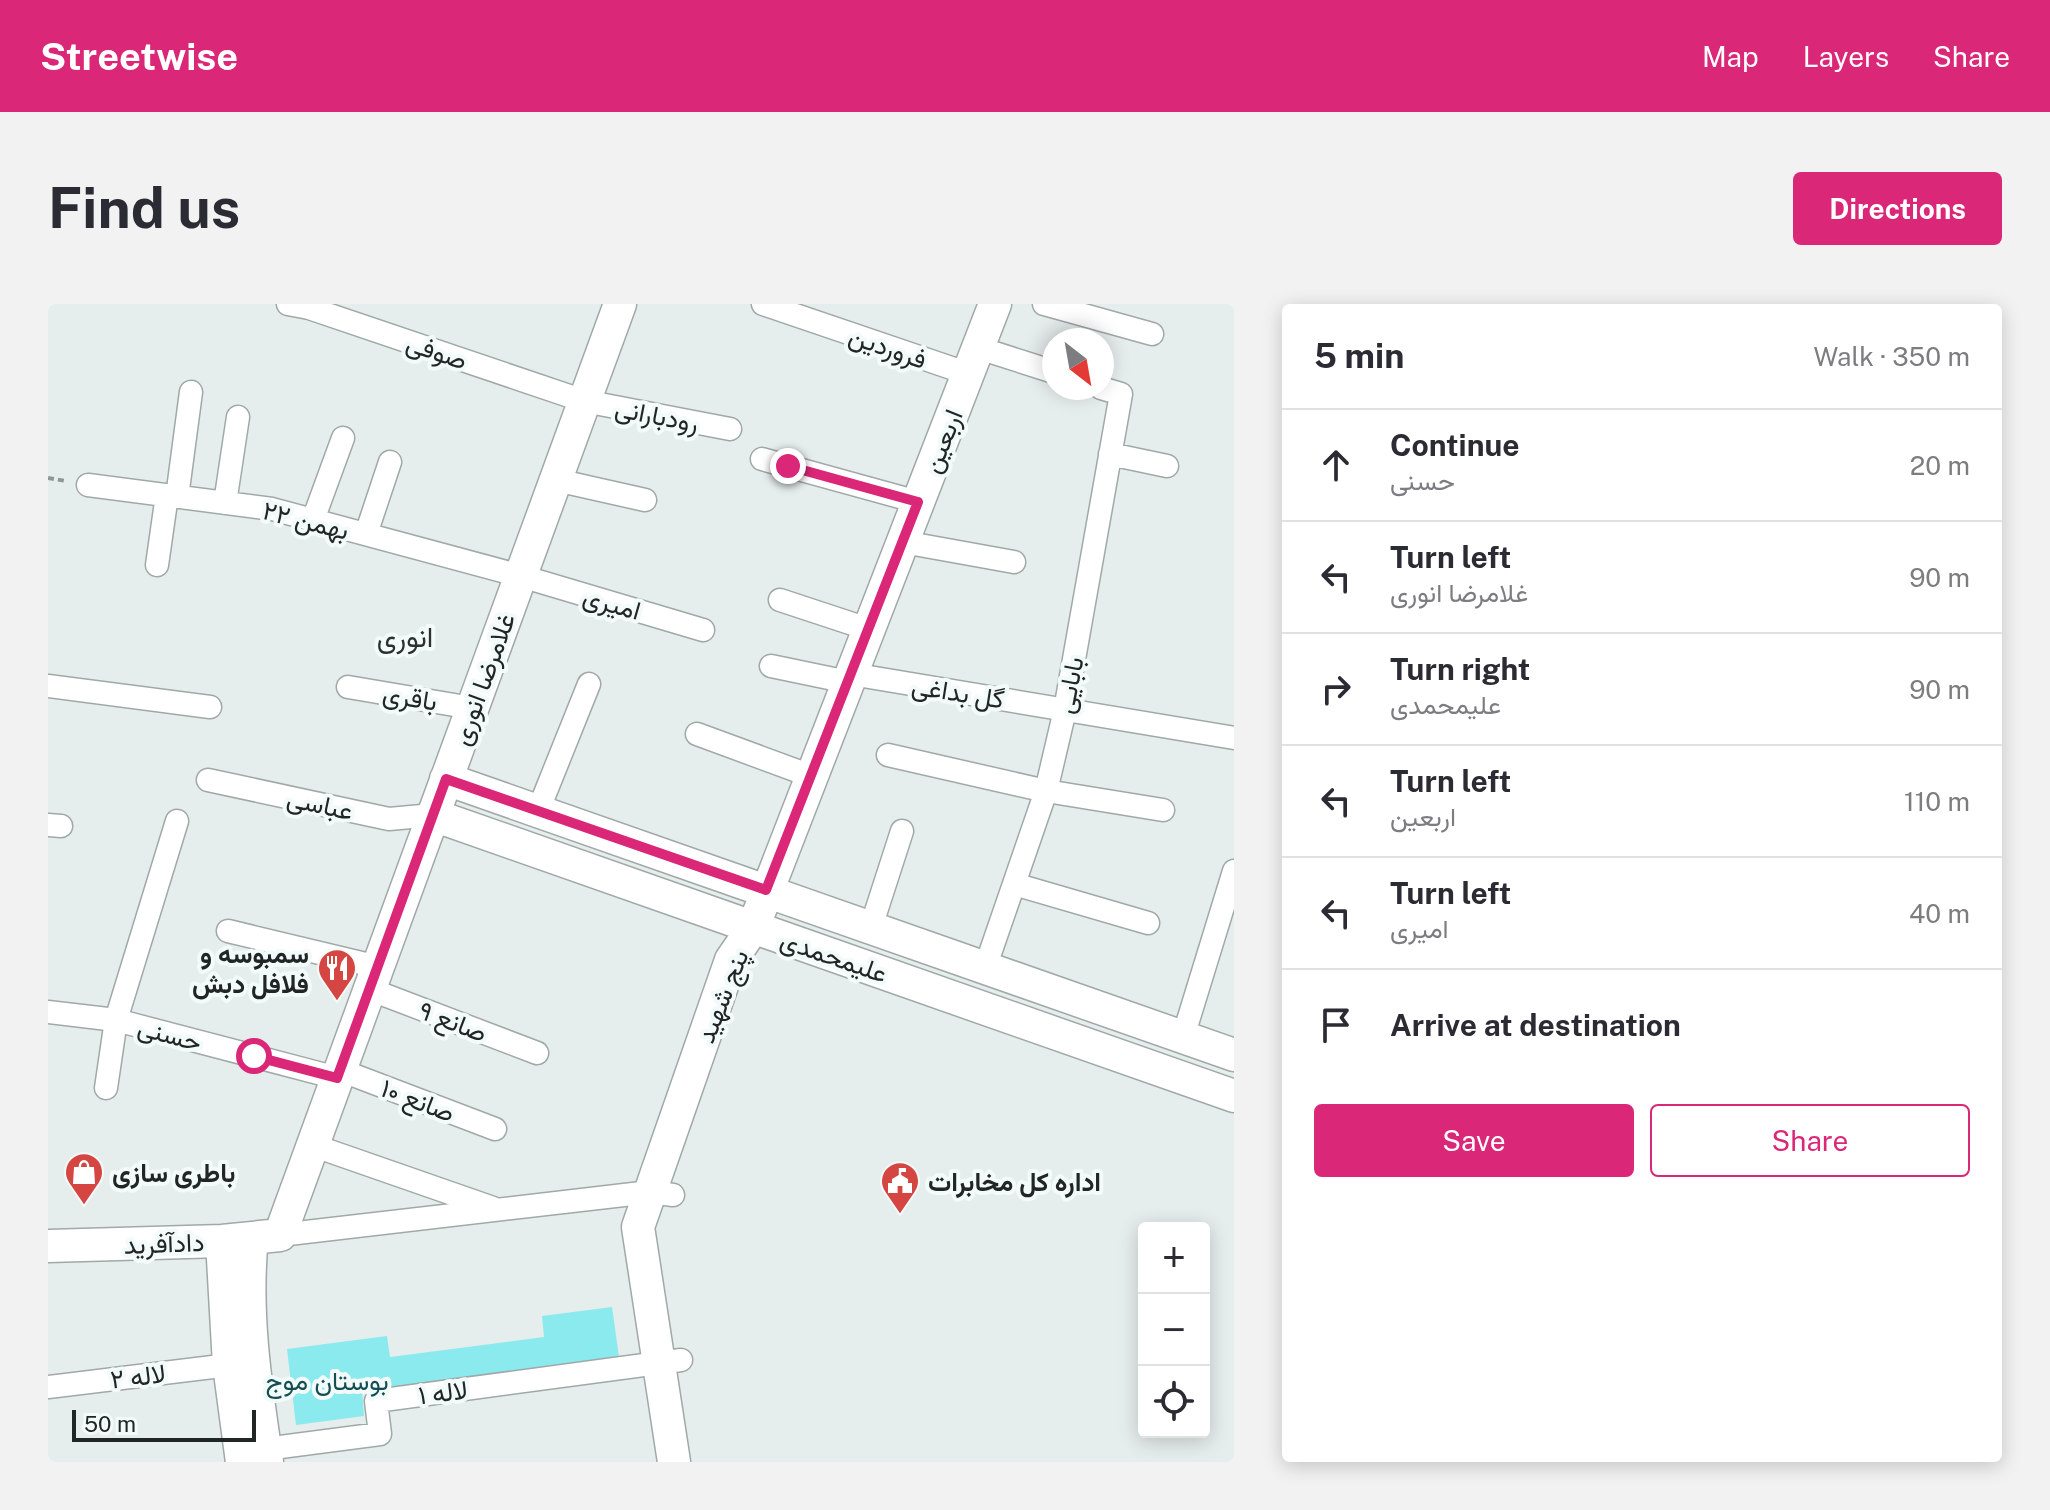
<!DOCTYPE html>
<html lang="en">
<head>
<meta charset="utf-8">
<style>
  :root { --surface:#fff; --page:#f2f2f3; --text:#2b2b33; --muted:#7c7c81; --line:#e1e1e2; --accent:#db2777 }
  body { margin:0; font-family:"Public Sans",Vazirmatn,sans-serif; background:var(--page); color:var(--text) }
  .controls { position:absolute; right:24px; bottom:24px; display:grid; overflow:hidden; border-radius:8px; box-shadow:0 4px 20px #0003 }
  .controls button { width:72px; height:72px; display:grid; place-items:center; padding:0; border:0; border-bottom:2px solid var(--line); background:var(--surface); color:var(--text); font:40px sans-serif }
  .compass { position:absolute; left:994px; top:24px; width:72px; height:72px; border-radius:50%; background:var(--surface); box-shadow:0 4px 20px #0003; rotate:149deg }
  .scale { position:absolute; left:24px; bottom:20px; width:184px; box-sizing:border-box; padding-left:8px; border:4px solid #222525; border-top:0; font-size:22px; line-height:28px; white-space:nowrap; color:#222525; -webkit-text-stroke:6px #f3fafa; paint-order:stroke }
  .stop { position:absolute; width:24px; height:24px; margin:-18px; border:6px solid #db2777; border-radius:50%; background:#fff }
  .stop.end { background:#db2777; border-color:#fff; box-shadow:0 2px 8px #0008 }
  .list { margin:0; padding:0; list-style:none }
  h2 { display:flex; justify-content:space-between; align-items:center; height:104px; margin:0; padding:0 32px; font-size:34px }
  h2 small { font-size:26px; font-weight:400; color:var(--muted) }
  .list li { display:grid; grid-template-columns:52px 1fr auto; gap:24px; align-items:center; box-sizing:border-box; height:112px; padding:0 32px; border-top:2px solid var(--line) }
  .list b { display:block; font-size:30px; white-space:nowrap }
  .list p { margin:0; font-size:26px; white-space:nowrap; color:var(--muted) }
  .list em { font-size:26px; font-style:normal; color:var(--muted) }
  .actions { display:flex; gap:16px; padding:24px 32px }
  .actions a { flex:1; padding:18px 0; border:2px solid var(--accent); border-radius:8px; text-align:center; font-size:28px; color:var(--accent) }
  .actions .main { background:var(--accent); color:#fff }
  .icon { flex:none; width:44px; height:44px; fill:none; stroke:currentColor; stroke-width:2; stroke-linecap:round; stroke-linejoin:round }
  .map { position:relative; flex:none; width:1186px; height:1158px; overflow:hidden; border-radius:8px }
  header { display:flex; align-items:center; gap:48px; box-sizing:border-box; height:112px; padding:0 40px; background:var(--accent); color:#fff }
  header strong { font-size:38px }
  nav { display:flex; gap:44px; margin-inline-start:auto; font-size:28px }
  .intro { display:flex; align-items:center; justify-content:space-between; box-sizing:border-box; height:192px; padding:0 48px }
  h1 { margin:0; font-size:56px }
  .button { padding:20px 36px; border-radius:8px; background:var(--accent); color:#fff; font-size:28px; font-weight:700 }
  main { display:flex; gap:48px; padding:0 48px }
  aside { flex:1; background:var(--surface); border-radius:8px; box-shadow:0 4px 20px #0003 }
  .map>svg:first-child { display:block }
</style>
</head>
<body>
<header>
<strong>Streetwise</strong>
<nav><a>Map</a><a>Layers</a><a>Share</a></nav>
</header>
<div class="intro"><h1>Find us</h1><a class="button">Directions</a></div>
<main>
<div class="map">
<svg width="1186" height="1158" viewBox="0 0 1186 1158">
  <rect width="100%" height="100%" fill="#e6eded"/>
  <!-- park -->
  <path fill="#8beaee" d="M 564,1003 L 571,1053 L 314,1087 L 316,1112 L 248,1121 L 239,1045 L 339,1032 L 342,1053 L 496,1033 L 494,1012 Z"/>
  <g fill="none" stroke-linecap="round" stroke-linejoin="round">
    <!-- street casing -->
    <g stroke="#a1a8a8" stroke-width="25">
      <path id="street" d="M 240,0 L 261,4 L 536,97 L 682,125
        M 715,0 L 921,70
        M 996,0 L 1104,30
        M 931,44 L 1006,68
        M 1062,150 L 1119,162
        M 714,155 L 870,198
        M 508,176 L 597,196
        M 40,181 L 224,205 L 473,272 L 655,326
        M 129,193 L 143,88
        M 177,199 L 190,113
        M 265,216 L 295,134
        M 318,230 L 342,158
        M 855,238 L 966,258
        M 109,261 L 119,191
        M 732,296 L 820,325
        M 723,362 L 800,378
        M 803,370 L 1186,434
        M 0,382 L 162,403
        M 300,383 L 424,404
        M 649,430 L 763,472
        M 840,451 L 998,487 L 1115,506
        M 160,476 L 341,515 L 385,511
        M 490,507 L 541,380
        M 0,521 L 13,522
        M 966,580 L 1100,619
        M 823,623 L 854,527
        M 180,627 L 330,663
        M 937,664 L 998,487 L 1017,406 L 1073,90 L 1053,84
        M 321,685 L 489,749
        M 0,708 L 68,716 L 289,774
        M 1135,733 L 1186,567
        M 292,766 L 447,825
        M 58,784 L 68,716 L 129,517
        M 264,841 L 445,904
        M 232,931 L 602,888 L 625,891
        M 0,1083 L 181,1061
        M 217,1145 L 332,1130 L 328,1097 L 633,1056"/>
    </g>
    <!-- secondary casing -->
    <g stroke="#a1a8a8" stroke-width="35">
      <path id="secondary" d="M 398,475 L 1186,751
        M 385,511 L 1186,792
        M 204,934 C 196,1008 208,1085 219,1158
        M 174,937 L 181,1061 L 194,1158
        M 0,942 L 174,937 L 232,931 L 572,0
        M 626,1158 L 590,923 L 683,656 L 705,624 L 947,0"/>
    </g>
    <!-- path -->
    <path stroke="#909595" stroke-width="4" stroke-dasharray="6 4" stroke-linecap="butt" d="M 0,174 L 18,177"/>
    <!-- street -->
    <use href="#street" stroke="#fff" stroke-width="22"/>
    <!-- secondary -->
    <use href="#secondary" stroke="#fff" stroke-width="32"/>
  </g>
  <g fill="none" stroke-linecap="round" stroke-linejoin="round">
    <!-- route -->
    <path stroke="#db2777" stroke-width="10" d="M 206,752 L 289,774 L 398,475 L 718,586 L 870,198 L 740,162"/>
  </g>
  <!-- icons -->
  <defs>
    <g id="restaurant-pin" transform="scale(2)"><path d="M0 17L-7.5 6A9.5 9.5 0 1 1 7.5 6Z" fill="#d54643" stroke="#f3fafa"/><path d="M-5-6h1v4h1v-4h1v4h1v-4h1v5L-1.5 .5V6h-2V.5L-5-1ZM5-6V6H3V1.5H1.5Q1.5-4 5-6Z" fill="#fff"/></g>
    <g id="shop-pin" transform="scale(2)"><path d="M0 17L-7.5 6A9.5 9.5 0 1 1 7.5 6Z" fill="#d54643" stroke="#f3fafa"/><path d="M-5-2.5h2.3a2.7 3.5 0 0 1 5.4 0H5L5.5 6h-11ZM-1.5-2.5h3a1.5 2.3 0 0 0-3 0Z" fill="#fff"/></g>
    <g id="civic-pin" transform="scale(2)"><path d="M0 17L-7.5 6A9.5 9.5 0 1 1 7.5 6Z" fill="#d54643" stroke="#f3fafa"/><path d="M-.6-6.5H3V-4.5H.6V-3L4-1V1h2V6H-6V1h2V-1L-.6-3ZM-1.2 2.5V6h2.4V2.5Z" fill="#fff"/></g>
  </defs>
  <g fill-rule="evenodd">
    <use href="#restaurant-pin" x="289" y="664"/>
    <use href="#shop-pin" x="36" y="868"/>
    <use href="#civic-pin" x="852" y="877"/>
  </g>
  <g text-anchor="middle" dominant-baseline="central" stroke-width="8" stroke-linejoin="round" paint-order="stroke">
    <!-- street labels -->
    <g font-size="26" fill="#222525" stroke="#f3fafa">
      <text transform="translate(840 43) rotate(19)">فروردین</text>
      <text transform="translate(389 47) rotate(19)">صوفی</text>
      <text transform="translate(609 111) rotate(11)">رودبارانی</text>
      <text transform="translate(894 137) rotate(-68)">اربعین</text>
      <text transform="translate(258 216) rotate(14)">۲۲ بهمن</text>
      <text transform="translate(564 299) rotate(16)">امیری</text>
      <text transform="translate(435 375) rotate(-70)">غلامرضا انوری</text>
      <text transform="translate(1021 381) rotate(-79)">بابایی</text>
      <text transform="translate(910 388) rotate(9)">گل بداغی</text>
      <text transform="translate(362 393) rotate(9)">باقری</text>
      <text transform="translate(272 500) rotate(12)">عباسی</text>
      <text transform="translate(786 652) rotate(19)">علیمحمدی</text>
      <text transform="translate(674 692) rotate(-68)">پنج شهید</text>
      <text transform="translate(405 717) rotate(21)">صانع ۹</text>
      <text transform="translate(122 730) rotate(15)">حسنی</text>
      <text transform="translate(370 796) rotate(21)">صانع ۱۰</text>
      <text transform="translate(116 939) rotate(-2)">دادآفرید</text>
      <text transform="translate(90 1072) rotate(-7)">لاله ۲</text>
      <text transform="translate(395 1088) rotate(-7)">لاله ۱</text>
    </g>
    <!-- poi labels -->
    <g font-size="26" font-weight="bold" fill="#222525" stroke="#f3fafa" text-anchor="start">
      <text x="261" y="649" text-anchor="end">سمبوسه و<tspan x="261" dy="30">فلافل دبش</tspan></text>
      <text x="64" y="868">باطری سازی</text>
      <text x="880" y="877">اداره کل مخابرات</text>
    </g>
    <!-- park labels -->
    <g font-size="26" fill="#144e50" stroke="#f3fafa">
      <text x="279" y="1076">بوستان موج</text>
    </g>
    <!-- neighbourhood labels -->
    <g font-size="28" fill="#2b3030" stroke="#f3fafa">
      <text x="357" y="332">انوری</text>
    </g>
  </g>
</svg>
<div class="controls">
<button>+</button>
<button>−</button>
<button><svg class="icon" aria-label="locate" viewBox="0 0 24 24"><circle cx="12" cy="12" r="6"/><path d="M12 2v4M12 18v4M2 12h4M18 12h4"/></svg></button>
</div>
<svg class="compass" viewBox="-18 -18 36 36"><path d="M0-13l5 13h-10z" fill="#e53935"/><path d="M0 13l5-13h-10z" fill="#7c7c81"/></svg>
<div class="scale">50 m</div>
<div class="stop" style="left:206px;top:752px"></div>
<div class="stop end" style="left:740px;top:162px"></div>
</div>
<aside>
<h2>5 min<small>Walk · 350 m</small></h2>
<ul class="list">
<li><svg class="icon" aria-label="ahead" viewBox="0 0 24 24"><path d="M12 20V5M6 11l6-6 6 6"/></svg><div><b>Continue</b><p>حسنی</p></div><em>20 m</em></li>
<li><svg class="icon" aria-label="left" viewBox="0 0 24 24"><path d="M17 20v-9H6M10 6l-5 5 5 5"/></svg><div><b>Turn left</b><p>غلامرضا انوری</p></div><em>90 m</em></li>
<li><svg class="icon" aria-label="right" viewBox="0 0 24 24"><path d="M7 20v-9h11M14 6l5 5-5 5"/></svg><div><b>Turn right</b><p>علیمحمدی</p></div><em>90 m</em></li>
<li><svg class="icon" aria-label="left" viewBox="0 0 24 24"><path d="M17 20v-9H6M10 6l-5 5 5 5"/></svg><div><b>Turn left</b><p>اربعین</p></div><em>110 m</em></li>
<li><svg class="icon" aria-label="left" viewBox="0 0 24 24"><path d="M17 20v-9H6M10 6l-5 5 5 5"/></svg><div><b>Turn left</b><p>امیری</p></div><em>40 m</em></li>
<li><svg class="icon" aria-label="arrive" viewBox="0 0 24 24"><path d="M6 21V4h12l-3 4 3 4H6"/></svg><div><b>Arrive at destination</b></div></li>
</ul>
<div class="actions"><a class="main">Save</a><a>Share</a></div>
</aside>
</main>
</body>
</html>
